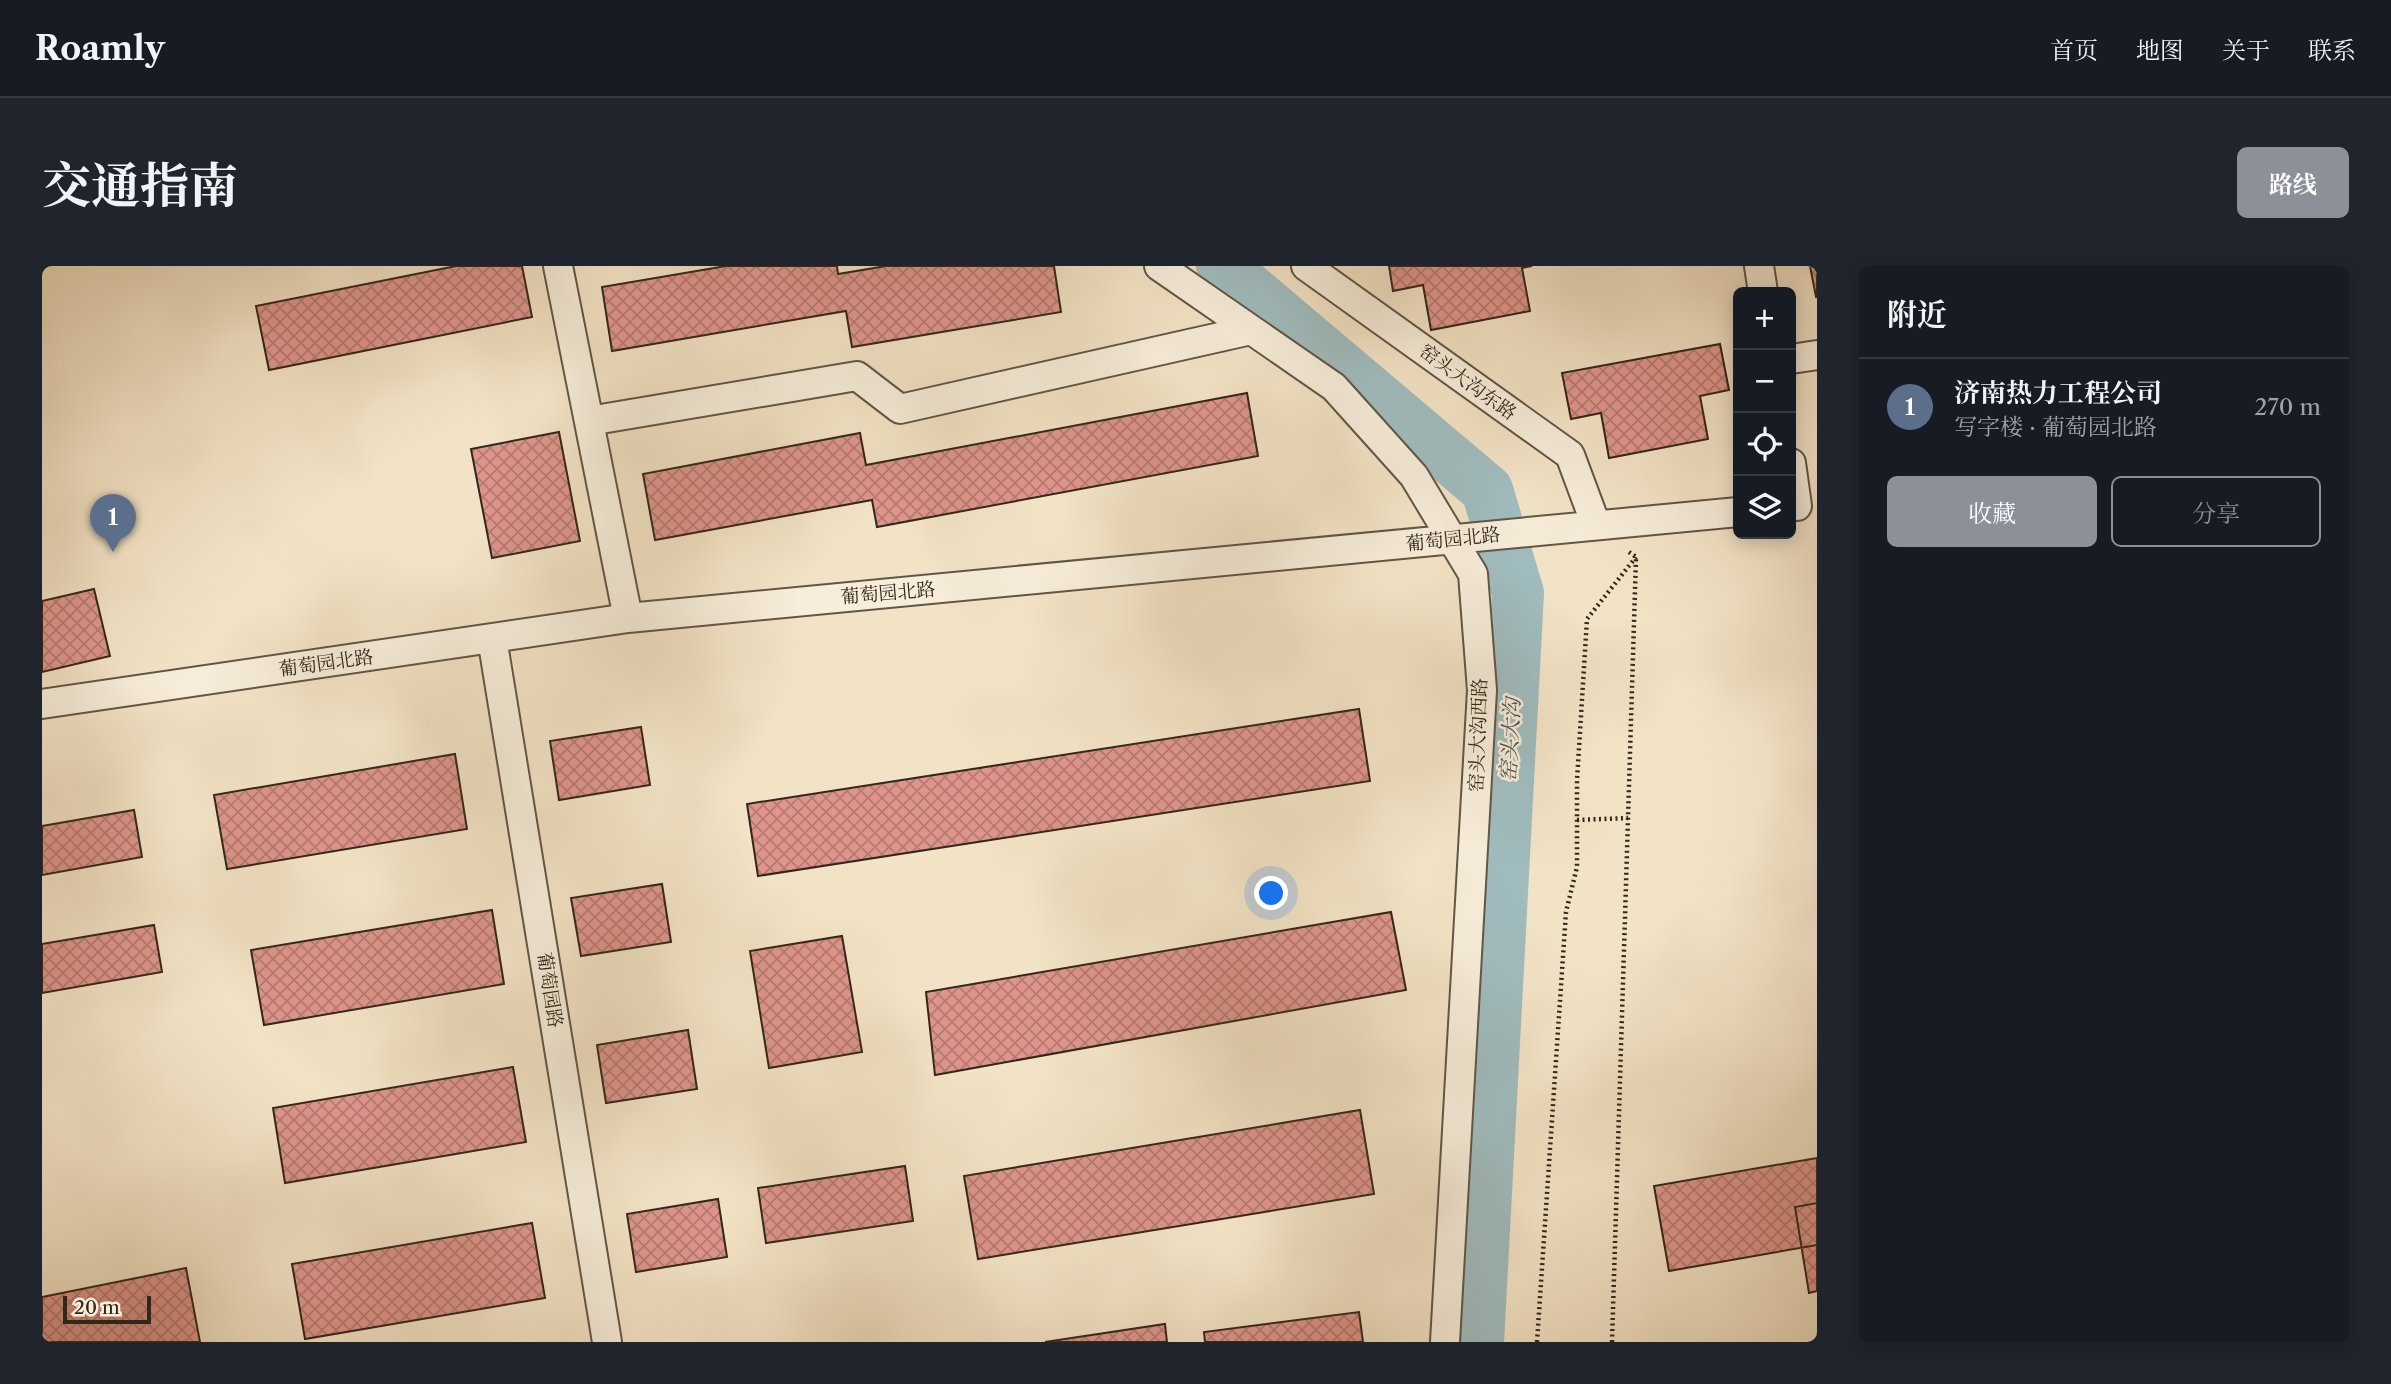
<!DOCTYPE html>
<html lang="zh">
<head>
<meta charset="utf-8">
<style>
  :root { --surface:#171b24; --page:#20242c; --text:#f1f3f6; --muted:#9ea1a6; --line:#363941; --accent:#8c9099 }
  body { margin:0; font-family:"Libre Caslon Text","Noto Serif SC",serif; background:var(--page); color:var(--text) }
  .controls { position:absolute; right:21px; top:21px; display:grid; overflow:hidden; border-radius:10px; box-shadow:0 4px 18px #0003 }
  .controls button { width:63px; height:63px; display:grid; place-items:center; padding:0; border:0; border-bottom:2px solid var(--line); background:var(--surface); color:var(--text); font:35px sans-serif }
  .scale { position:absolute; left:21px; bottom:18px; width:88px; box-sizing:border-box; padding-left:7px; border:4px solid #31271a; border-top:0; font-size:19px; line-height:24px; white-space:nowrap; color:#31271a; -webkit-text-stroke:5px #f7edda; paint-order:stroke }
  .you { position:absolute; left:1230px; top:628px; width:24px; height:24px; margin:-18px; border:5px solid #fff; border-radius:50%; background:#1a73e8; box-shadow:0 0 0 10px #1a73e833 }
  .badge { display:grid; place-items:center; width:46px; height:46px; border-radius:50%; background:var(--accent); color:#fff; font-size:23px; font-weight:700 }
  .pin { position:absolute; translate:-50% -58px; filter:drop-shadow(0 2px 4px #0008) }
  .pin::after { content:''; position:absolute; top:37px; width:24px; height:21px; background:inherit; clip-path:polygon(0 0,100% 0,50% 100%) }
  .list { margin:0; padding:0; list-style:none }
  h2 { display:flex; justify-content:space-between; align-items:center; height:91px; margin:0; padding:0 28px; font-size:30px }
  h2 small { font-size:23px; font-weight:400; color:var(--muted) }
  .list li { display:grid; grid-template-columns:46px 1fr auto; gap:21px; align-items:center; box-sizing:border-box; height:98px; padding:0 28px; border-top:2px solid var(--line) }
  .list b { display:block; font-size:26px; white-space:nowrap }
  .list p { margin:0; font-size:23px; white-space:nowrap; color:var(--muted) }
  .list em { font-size:23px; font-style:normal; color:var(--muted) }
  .actions { display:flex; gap:14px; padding:21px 28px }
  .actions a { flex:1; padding:16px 0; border:2px solid var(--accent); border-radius:10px; text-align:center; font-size:24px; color:var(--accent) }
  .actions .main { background:var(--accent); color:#fff }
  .icon { flex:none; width:38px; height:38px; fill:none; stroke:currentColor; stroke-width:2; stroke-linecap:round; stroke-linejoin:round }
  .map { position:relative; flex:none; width:1775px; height:1076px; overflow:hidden; border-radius:10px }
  header { display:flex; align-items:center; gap:42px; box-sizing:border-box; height:98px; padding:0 35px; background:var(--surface); border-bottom:2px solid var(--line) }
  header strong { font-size:33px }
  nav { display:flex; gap:38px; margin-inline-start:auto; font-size:24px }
  .intro { display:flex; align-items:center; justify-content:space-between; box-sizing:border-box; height:168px; padding:0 42px }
  h1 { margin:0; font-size:49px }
  .button { padding:18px 32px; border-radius:10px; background:var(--accent); color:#fff; font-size:24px; font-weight:700 }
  main { display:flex; gap:42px; padding:0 42px }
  aside { flex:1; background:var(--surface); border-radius:10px; box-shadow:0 4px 18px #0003 }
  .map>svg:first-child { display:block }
</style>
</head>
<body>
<header>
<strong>Roamly</strong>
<nav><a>首页</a><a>地图</a><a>关于</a><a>联系</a></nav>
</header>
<div class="intro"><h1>交通指南</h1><a class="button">路线</a></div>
<main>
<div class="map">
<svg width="1775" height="1076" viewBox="0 0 1775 1076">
  <defs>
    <pattern id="building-cross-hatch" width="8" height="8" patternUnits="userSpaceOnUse" patternTransform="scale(1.75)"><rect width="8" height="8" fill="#df958c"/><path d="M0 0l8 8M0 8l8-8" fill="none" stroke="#b57a72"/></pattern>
  </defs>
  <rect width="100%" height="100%" fill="#f3e3c6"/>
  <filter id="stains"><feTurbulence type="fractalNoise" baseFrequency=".00286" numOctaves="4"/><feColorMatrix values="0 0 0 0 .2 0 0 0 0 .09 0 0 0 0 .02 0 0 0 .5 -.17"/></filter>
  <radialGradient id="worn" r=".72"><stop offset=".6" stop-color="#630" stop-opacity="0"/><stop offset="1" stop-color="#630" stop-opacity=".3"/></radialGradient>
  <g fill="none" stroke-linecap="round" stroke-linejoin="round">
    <!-- river -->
    <path stroke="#a0bcbf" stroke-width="52" d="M 1180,0 L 1445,224 L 1476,327 L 1436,1076"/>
  </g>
  <!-- building -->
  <path fill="url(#building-cross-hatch)" stroke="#31271a" stroke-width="2" d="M 414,0 L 480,0 L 490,51 L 227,104 L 214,40 Z
    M 684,0 L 795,0 L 796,8 L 844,0 L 1012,0 L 1019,46 L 810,81 L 804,45 L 570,85 L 560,21 Z
    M 1347,0 L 1490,0 L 1480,2 L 1488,45 L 1389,64 L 1381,19 L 1351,25 Z
    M 1768,0 L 1775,0 L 1775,31 L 1774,31 Z
    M 1678,78 L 1687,124 L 1658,130 L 1666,173 L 1567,192 L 1559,147 L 1529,153 L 1520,107 Z
    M 1205,127 L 1216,190 L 835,261 L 830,234 L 613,274 L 601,208 L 818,167 L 824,199 Z
    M 517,166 L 538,275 L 450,292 L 429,183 Z
    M 52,323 L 68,390 L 0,406 L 0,335 Z
    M 1317,443 L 1328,515 L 716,610 L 705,538 Z
    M 599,461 L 608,519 L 517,534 L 508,475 Z
    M 413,488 L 425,563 L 185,603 L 172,529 Z
    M 92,544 L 100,591 L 0,609 L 0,560 Z
    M 620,618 L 629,676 L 539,690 L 529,632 Z
    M 450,644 L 462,718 L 222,759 L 209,684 Z
    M 1349,646 L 1364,724 L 893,809 L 884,726 Z
    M 112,659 L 120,706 L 0,727 L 0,678 Z
    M 800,670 L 820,786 L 727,802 L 708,685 Z
    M 646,764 L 655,823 L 564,837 L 555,779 Z
    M 471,801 L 484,876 L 243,917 L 231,842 Z
    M 1318,844 L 1332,928 L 936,993 L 922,910 Z
    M 1775,892 L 1775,979 L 1627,1005 L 1612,920 Z
    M 863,900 L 871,955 L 724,977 L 716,922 Z
    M 676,933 L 685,991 L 594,1006 L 585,948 Z
    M 1775,937 L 1775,1025 L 1767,1027 L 1753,941 Z
    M 490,957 L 503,1032 L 263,1073 L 250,998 Z
    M 144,1002 L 158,1076 L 0,1076 L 0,1031 Z
    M 1317,1046 L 1321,1076 L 1163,1076 L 1162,1066 Z
    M 1123,1058 L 1125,1076 L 1003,1076 Z"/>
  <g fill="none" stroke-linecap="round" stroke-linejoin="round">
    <!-- minor casing -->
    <g stroke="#625645" stroke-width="32">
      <path id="minor" d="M 516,0 L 586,352
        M 1117,0 L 1292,121 L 1372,210 L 1431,308 L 1440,424 L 1403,1076
        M 1264,0 L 1528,189 L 1554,259
        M 1717,0 L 1721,26
        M 1749,93 L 1775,89
        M 547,155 L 815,110 L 858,143 L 1209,64
        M 1749,197 L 1755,240
        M 450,372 L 565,1076
        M 0,438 L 586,352 L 1696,246"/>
    </g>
    <!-- path -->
    <path stroke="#31271a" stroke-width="4.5" stroke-dasharray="2 3.5" stroke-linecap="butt" d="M 1535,554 L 1586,552
      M 1495,1076 L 1524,646 L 1535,601 L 1535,514 L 1545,353 L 1594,291
      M 1570,1076 L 1594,291 L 1587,286"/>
    <!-- minor -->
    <use href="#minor" stroke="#f7edda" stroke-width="28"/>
  </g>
  <g text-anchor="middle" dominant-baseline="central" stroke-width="5" stroke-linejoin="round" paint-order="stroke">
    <!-- street labels -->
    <g font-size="19" fill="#31271a" stroke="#f7edda">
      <text transform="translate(1426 116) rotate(36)">窑头大沟东路</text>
      <text transform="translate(1411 273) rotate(-6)">葡萄园北路</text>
      <text transform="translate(846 327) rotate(-5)">葡萄园北路</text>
      <text transform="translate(284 397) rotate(-8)">葡萄园北路</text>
      <text transform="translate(1436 469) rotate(-88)">窑头大沟西路</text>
      <text transform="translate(508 724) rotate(81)">葡萄园路</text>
    </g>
    <!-- water labels -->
    <g font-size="21" font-style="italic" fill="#52544c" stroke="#f7edda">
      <text transform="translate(1468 474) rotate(-87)">窑头大沟</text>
    </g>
  </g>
  <rect width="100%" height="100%" filter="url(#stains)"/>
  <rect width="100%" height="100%" fill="url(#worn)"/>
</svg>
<div class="controls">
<button>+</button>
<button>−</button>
<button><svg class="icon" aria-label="locate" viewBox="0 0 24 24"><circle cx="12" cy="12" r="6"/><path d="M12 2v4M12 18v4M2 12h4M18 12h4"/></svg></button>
<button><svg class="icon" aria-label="layers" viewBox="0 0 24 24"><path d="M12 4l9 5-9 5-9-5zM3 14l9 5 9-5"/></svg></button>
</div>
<div class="scale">20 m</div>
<div class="you"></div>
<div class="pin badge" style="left:71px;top:286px;background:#5c6f8a">1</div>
</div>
<aside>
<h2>附近<small></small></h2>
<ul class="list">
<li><span class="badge" style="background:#5c6f8a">1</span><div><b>济南热力工程公司</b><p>写字楼 · 葡萄园北路</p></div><em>270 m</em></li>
</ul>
<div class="actions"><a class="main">收藏</a><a>分享</a></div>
</aside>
</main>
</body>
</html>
